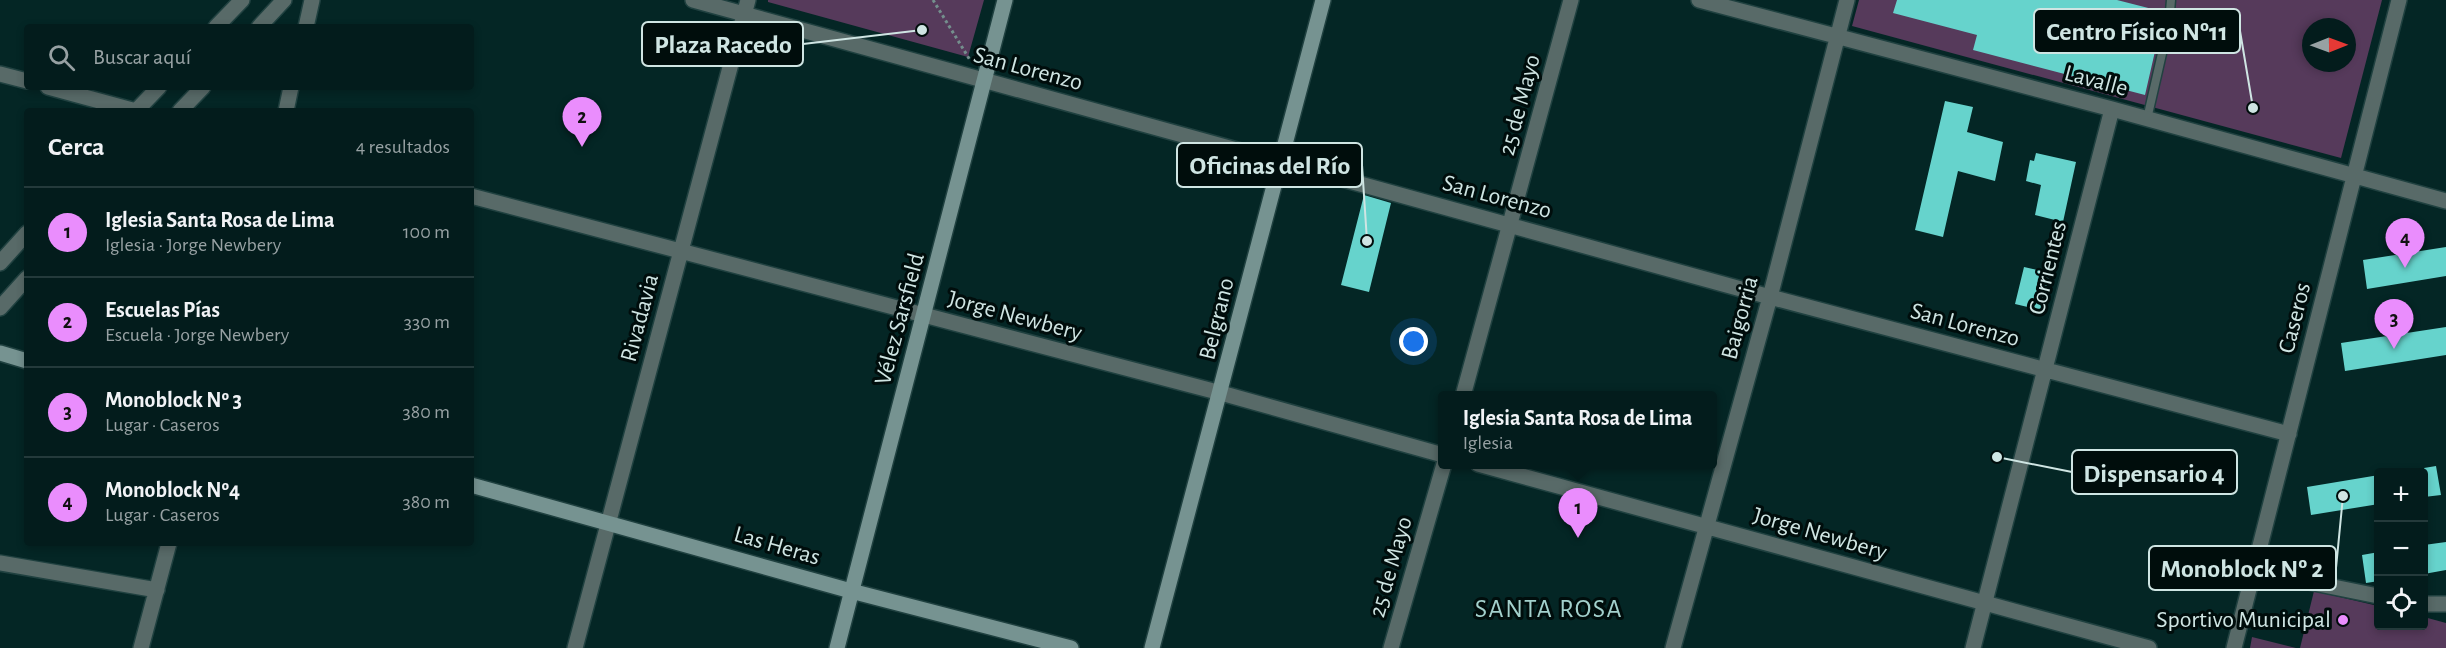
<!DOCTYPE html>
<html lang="es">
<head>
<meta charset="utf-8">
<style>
  :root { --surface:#031c1c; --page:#112929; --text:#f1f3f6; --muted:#97a1a3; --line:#243a3b; --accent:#ea8dfd }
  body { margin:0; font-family:"Alegreya Sans",sans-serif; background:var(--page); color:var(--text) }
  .controls { position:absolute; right:18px; bottom:18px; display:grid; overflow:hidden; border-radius:6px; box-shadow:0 3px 9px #0003 }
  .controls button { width:54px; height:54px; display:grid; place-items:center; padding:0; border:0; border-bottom:2px solid var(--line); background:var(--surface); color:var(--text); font:30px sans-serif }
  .compass { position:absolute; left:2302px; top:18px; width:54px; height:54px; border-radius:50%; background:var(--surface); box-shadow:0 3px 9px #0003; rotate:89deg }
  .you { position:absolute; left:1414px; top:342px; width:21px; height:21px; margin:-15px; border:4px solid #fff; border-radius:50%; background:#1a73e8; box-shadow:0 0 0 9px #1a73e833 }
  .badge { display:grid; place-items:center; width:39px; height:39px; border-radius:50%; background:var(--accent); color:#111; font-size:20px; font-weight:700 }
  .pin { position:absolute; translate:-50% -50px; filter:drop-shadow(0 2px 3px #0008) }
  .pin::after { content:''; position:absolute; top:32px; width:21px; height:18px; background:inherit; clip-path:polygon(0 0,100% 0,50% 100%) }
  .popup { position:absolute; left:1438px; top:391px; width:279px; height:78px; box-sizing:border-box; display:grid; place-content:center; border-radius:6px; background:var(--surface); filter:drop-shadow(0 2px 4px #0005); font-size:20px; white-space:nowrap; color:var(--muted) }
  .popup b { font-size:22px; color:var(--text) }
  .popup::after { content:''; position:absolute; left:50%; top:100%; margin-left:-12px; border:12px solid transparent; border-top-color:var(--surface) }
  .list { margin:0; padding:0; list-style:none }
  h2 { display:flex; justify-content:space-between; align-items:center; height:78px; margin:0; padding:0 24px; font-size:26px }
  h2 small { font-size:20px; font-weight:400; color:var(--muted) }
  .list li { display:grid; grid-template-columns:39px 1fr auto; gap:18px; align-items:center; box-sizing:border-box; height:90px; padding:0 24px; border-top:2px solid var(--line) }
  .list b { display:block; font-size:22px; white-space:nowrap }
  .list p { margin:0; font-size:20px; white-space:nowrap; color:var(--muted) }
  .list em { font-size:20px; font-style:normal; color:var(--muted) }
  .icon { flex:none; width:33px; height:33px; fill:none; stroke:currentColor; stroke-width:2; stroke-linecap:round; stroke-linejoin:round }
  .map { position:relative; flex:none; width:2446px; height:648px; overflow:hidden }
  .search { position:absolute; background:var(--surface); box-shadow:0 3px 9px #0003; left:24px; top:24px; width:450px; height:66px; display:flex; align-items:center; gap:15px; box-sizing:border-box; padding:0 21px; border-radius:6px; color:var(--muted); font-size:22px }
  .panel { position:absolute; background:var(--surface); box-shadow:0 3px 9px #0003; left:24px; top:108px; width:450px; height:438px; border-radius:6px }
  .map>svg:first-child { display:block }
</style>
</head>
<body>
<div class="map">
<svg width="2446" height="648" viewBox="0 0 2446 648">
  <rect width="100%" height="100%" fill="#042625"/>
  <!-- green -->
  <path fill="#563a5b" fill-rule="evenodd" d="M 768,0 L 984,0 L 968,57 L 768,2 Z
    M 1859,0 L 2382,0 L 2341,158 L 1852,26 ZM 2311,27 L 2347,27 L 2347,63 L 2311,63 Z
    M 2314,591 L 2378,606 L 2378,626 L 2424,626 L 2424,617 L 2446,623 L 2446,648 L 2300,648 Z
    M 2252,637 L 2296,648 L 2250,648 Z"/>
  <!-- building -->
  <path fill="#66d3cc" d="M 1897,0 L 2117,0 L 2164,12 L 2145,95 L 1973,50 L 1977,35 L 1893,13 Z
    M 1945,101 L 1973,107 L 1967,132 L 2003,142 L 1995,181 L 1958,171 L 1943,237 L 1915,230 Z
    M 2036,153 L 2076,162 L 2063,222 L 2035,215 L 2041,185 L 2026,181 L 2030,160 L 2034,161 Z
    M 1364,195 L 1391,203 L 1369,292 L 1341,285 Z
    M 2446,247 L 2446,276 L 2367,289 L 2363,260 Z
    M 2024,267 L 2050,273 L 2041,310 L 2015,304 Z
    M 2446,327 L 2446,355 L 2345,371 L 2341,343 Z
    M 2436,466 L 2441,495 L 2424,497 L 2424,468 Z
    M 2379,475 L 2379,504 L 2311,515 L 2307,487 Z
    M 2446,542 L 2446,570 L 2424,574 L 2424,545 Z
    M 2379,552 L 2379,581 L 2366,583 L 2362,555 Z"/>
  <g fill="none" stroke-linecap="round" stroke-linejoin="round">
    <!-- service casing -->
    <g stroke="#204140" stroke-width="11">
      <path id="service" d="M 2147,119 L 2169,23 L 2171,0"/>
    </g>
    <!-- minor casing -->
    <g stroke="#204140" stroke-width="18">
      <path id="minor" d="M 693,0 L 1770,297 L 2289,434
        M 1699,0 L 2112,109 L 2446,201
        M 216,27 L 242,0
        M 259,27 L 284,0
        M 306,27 L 312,0
        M 0,74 L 27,81
        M 48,87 L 136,111
        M 136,111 L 159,87
        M 180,111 L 203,87
        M 286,111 L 291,87
        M 471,196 L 1221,393 L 1443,455
        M 0,263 L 27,233
        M 0,308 L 27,278
        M 1463,396 L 1571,0
        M 1478,464 L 2149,648
        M 0,563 L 157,590
        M 2255,571 L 2378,596
        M 2424,604 L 2446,604
        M 141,648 L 169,543
        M 575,648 L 748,0
        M 1391,648 L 1444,464
        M 1673,648 L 1770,297 L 1847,0
        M 1973,648 L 2112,109
        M 2234,648 L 2399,0"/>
    </g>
    <!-- secondary casing -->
    <g stroke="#204140" stroke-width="18">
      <path id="secondary" d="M 0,353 L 27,361
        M 471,485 L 851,591 L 1071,648
        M 837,648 L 1005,0
        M 1152,648 L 1323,0"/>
    </g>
    <!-- path -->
    <path stroke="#748f8d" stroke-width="3" stroke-dasharray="3 3" stroke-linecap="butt" d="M 933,0 L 970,60"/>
    <!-- service -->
    <use href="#service" stroke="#586a68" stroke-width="8"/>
    <!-- minor -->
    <use href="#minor" stroke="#586a68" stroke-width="15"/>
    <!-- secondary -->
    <use href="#secondary" stroke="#769391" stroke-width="15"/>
  </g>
  <!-- markers -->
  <circle fill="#ea8dfd" stroke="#000d0c" stroke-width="2" cx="2343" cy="620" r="6"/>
  <g text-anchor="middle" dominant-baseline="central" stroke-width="6" stroke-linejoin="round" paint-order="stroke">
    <!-- street labels -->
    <g font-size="24" fill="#cfe5e3" stroke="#000d0c">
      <text transform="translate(1028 69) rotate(15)">San Lorenzo</text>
      <text transform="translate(2096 81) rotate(15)">Lavalle</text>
      <text transform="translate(1520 105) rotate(-75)">25 de Mayo</text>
      <text transform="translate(1497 197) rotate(15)">San Lorenzo</text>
      <text transform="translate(2048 268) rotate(-76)">Corrientes</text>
      <text transform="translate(1015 316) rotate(15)">Jorge Newbery</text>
      <text transform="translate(640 318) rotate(-75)">Rivadavia</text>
      <text transform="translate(1740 318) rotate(-75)">Baigorria</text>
      <text transform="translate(2295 318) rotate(-76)">Caseros</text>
      <text transform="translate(900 319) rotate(-75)">Vélez Sarsfield</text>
      <text transform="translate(1217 319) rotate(-76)">Belgrano</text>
      <text transform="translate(1965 325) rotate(15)">San Lorenzo</text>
      <text transform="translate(1820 534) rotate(16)">Jorge Newbery</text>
      <text transform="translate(777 546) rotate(16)">Las Heras</text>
      <text transform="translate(1391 567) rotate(-74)">25 de Mayo</text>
    </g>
    <!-- poi labels -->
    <g font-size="24" fill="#cfe5e3" stroke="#000d0c" text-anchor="end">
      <text x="2331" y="620">Sportivo Municipal</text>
    </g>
    <!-- neighbourhood labels -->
    <g font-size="26" letter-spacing="1.5" fill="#a2d0cc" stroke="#000d0c">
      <text x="1549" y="609">SANTA ROSA</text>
    </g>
  </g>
  <!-- callouts -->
  <path fill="none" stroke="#cfe5e3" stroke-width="2" d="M2253 108L2240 31M922 30L803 44M1367 241L1362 165M1997 457L2072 472M2343 496L2336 568"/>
  <g fill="#cfe5e3" stroke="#000d0c" stroke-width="2">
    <circle cx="2253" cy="108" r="6"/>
    <circle cx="922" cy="30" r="6"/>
    <circle cx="1367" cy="241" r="6"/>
    <circle cx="1997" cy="457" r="6"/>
    <circle cx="2343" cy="496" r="6"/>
  </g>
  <g fill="#000d0c" stroke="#cfe5e3" stroke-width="2">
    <rect x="2034" y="9" width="206" height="44" rx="6"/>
    <rect x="642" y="22" width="161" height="44" rx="6"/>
    <rect x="1177" y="143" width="185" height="44" rx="6"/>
    <rect x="2072" y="450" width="165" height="44" rx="6"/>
    <rect x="2149" y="546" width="187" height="44" rx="6"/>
  </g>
  <g font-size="26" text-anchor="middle" font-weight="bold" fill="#cfe5e3">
    <text x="2137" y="40">Centro Físico Nº11</text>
    <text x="723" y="53">Plaza Racedo</text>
    <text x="1270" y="174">Oficinas del Río</text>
    <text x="2154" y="482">Dispensario 4</text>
    <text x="2242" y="577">Monoblock Nº 2</text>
  </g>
</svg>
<div class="controls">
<button>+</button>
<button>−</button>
<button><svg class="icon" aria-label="locate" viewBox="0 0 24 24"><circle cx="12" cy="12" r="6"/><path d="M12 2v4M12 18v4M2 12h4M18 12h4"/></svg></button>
</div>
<svg class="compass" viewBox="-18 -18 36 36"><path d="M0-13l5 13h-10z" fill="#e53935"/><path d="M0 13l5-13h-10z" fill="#97a1a3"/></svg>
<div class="you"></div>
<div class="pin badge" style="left:1578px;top:538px">1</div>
<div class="popup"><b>Iglesia Santa Rosa de Lima</b>Iglesia</div>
<div class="pin badge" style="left:582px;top:147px">2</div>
<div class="pin badge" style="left:2394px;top:349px">3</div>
<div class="pin badge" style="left:2405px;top:268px">4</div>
<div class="search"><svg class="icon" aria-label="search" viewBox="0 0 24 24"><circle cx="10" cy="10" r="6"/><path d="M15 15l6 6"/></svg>Buscar aquí</div>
<section class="panel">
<h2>Cerca<small>4 resultados</small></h2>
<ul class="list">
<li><span class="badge">1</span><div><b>Iglesia Santa Rosa de Lima</b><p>Iglesia · Jorge Newbery</p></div><em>100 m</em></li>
<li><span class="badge">2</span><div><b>Escuelas Pías</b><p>Escuela · Jorge Newbery</p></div><em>330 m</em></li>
<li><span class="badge">3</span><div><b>Monoblock Nº 3</b><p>Lugar · Caseros</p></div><em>380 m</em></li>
<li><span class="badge">4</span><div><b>Monoblock Nº4</b><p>Lugar · Caseros</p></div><em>380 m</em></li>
</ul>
</section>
</div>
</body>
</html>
